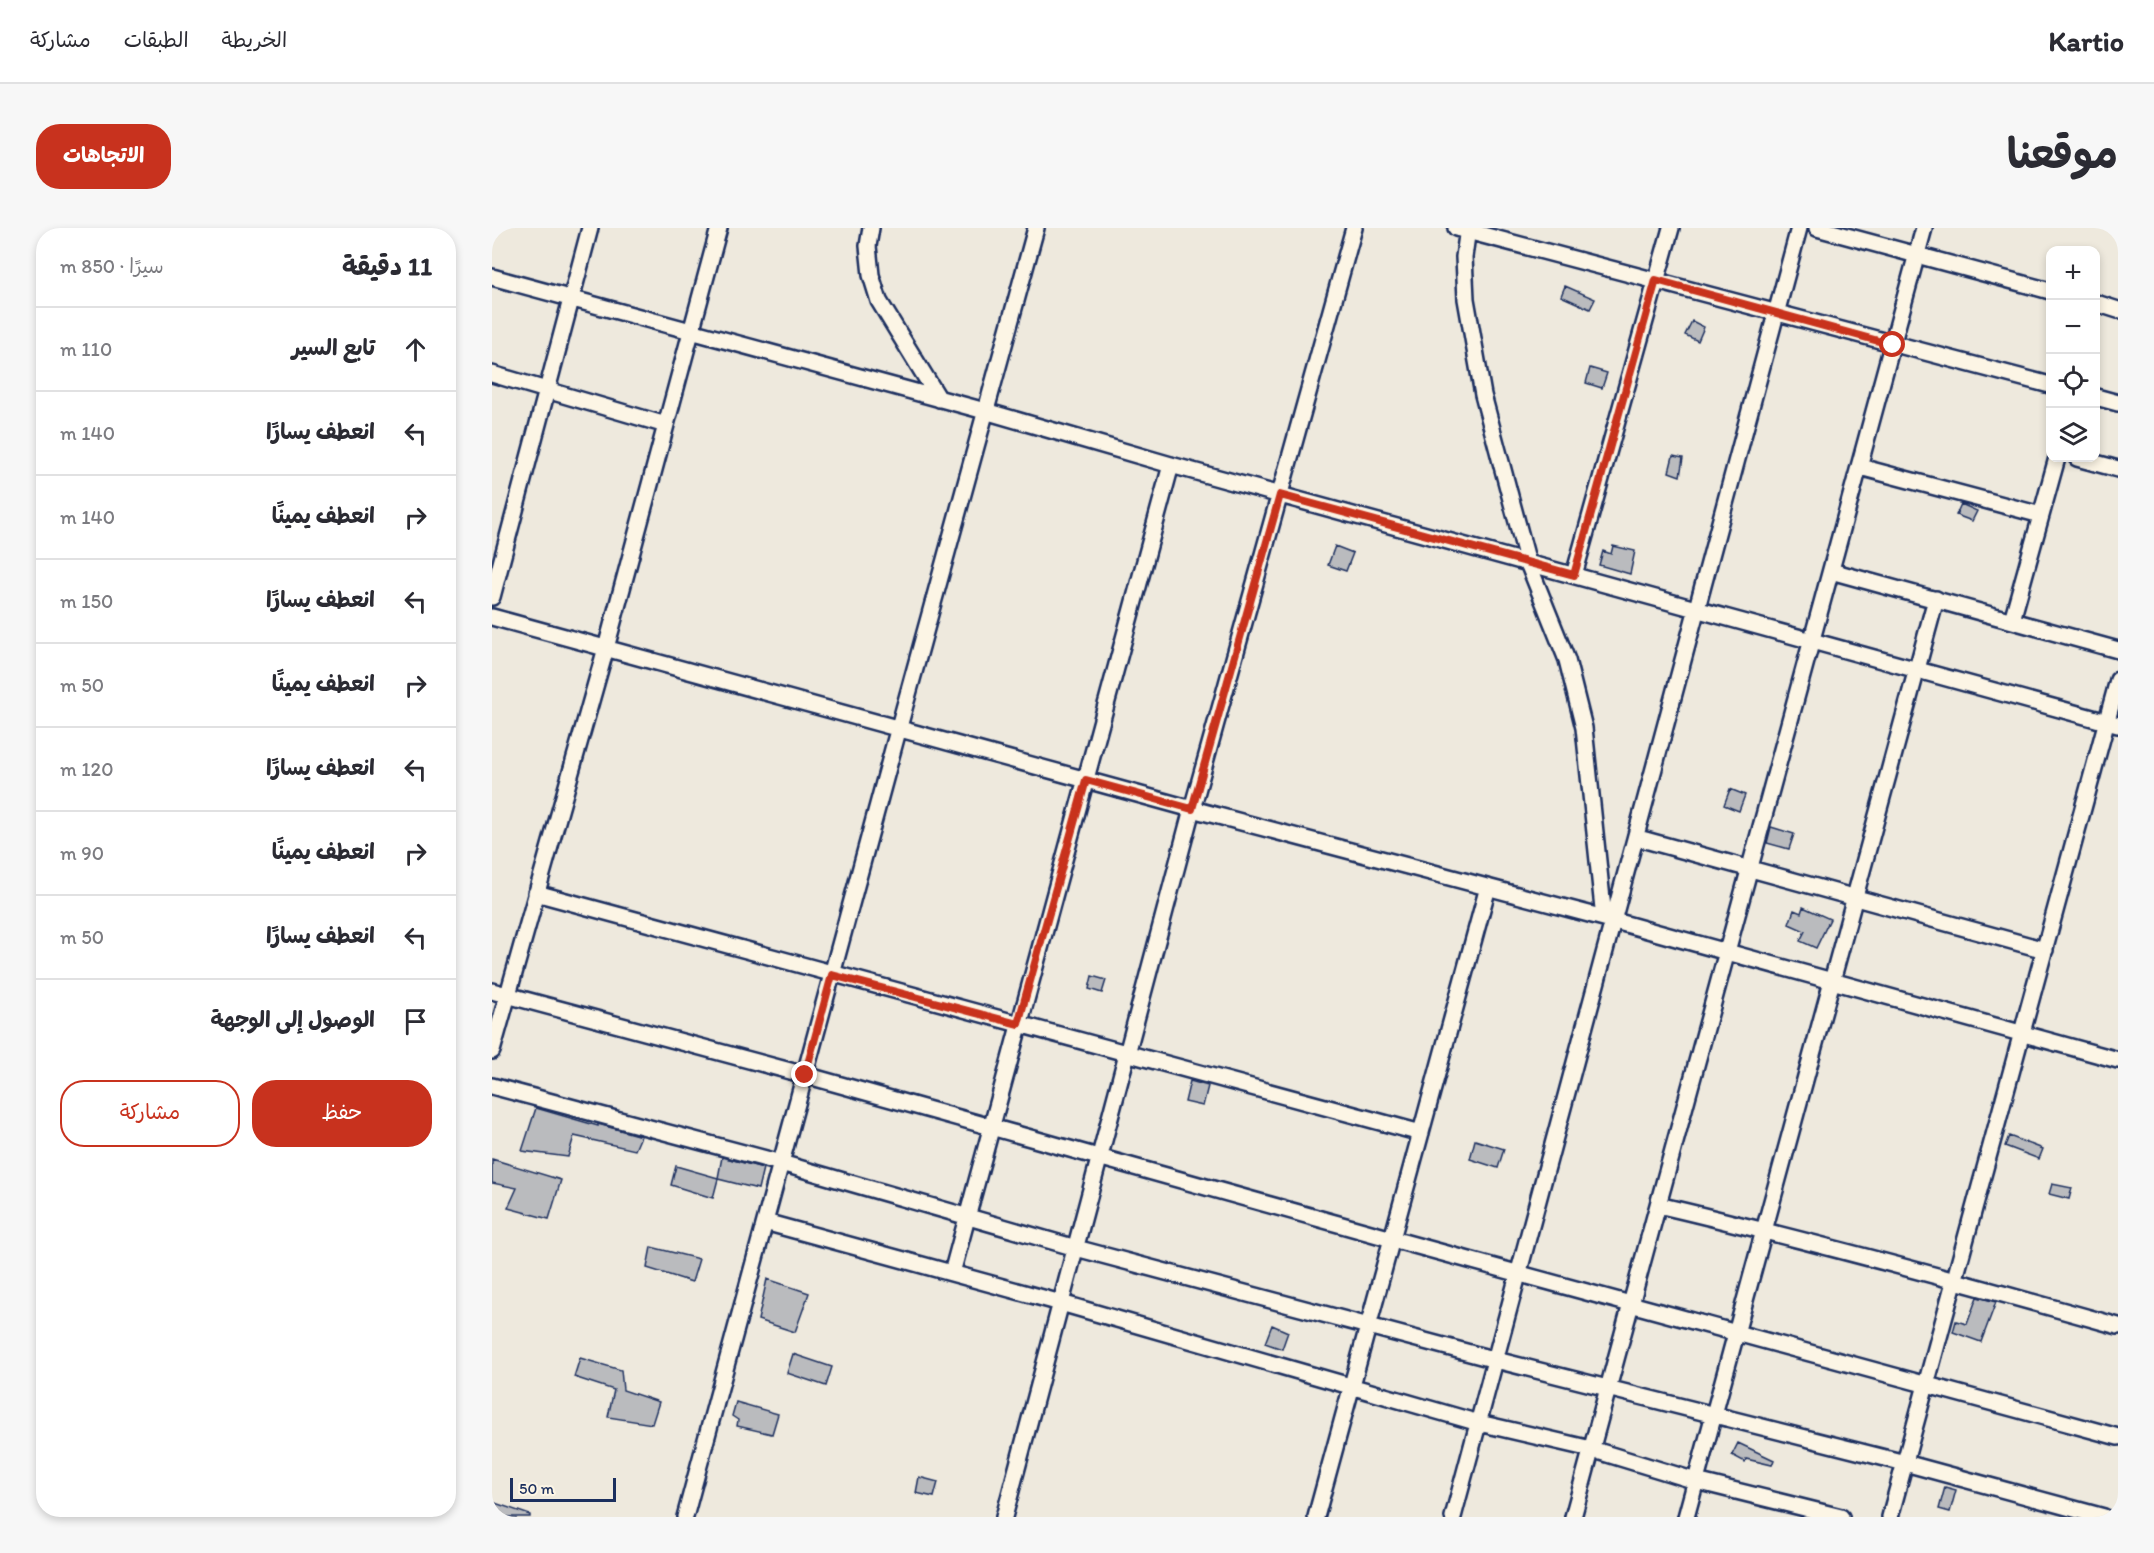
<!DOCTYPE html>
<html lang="ar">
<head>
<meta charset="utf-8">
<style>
  :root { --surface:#fff; --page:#f7f7f7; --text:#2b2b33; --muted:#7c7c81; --line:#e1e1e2; --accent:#c8321e }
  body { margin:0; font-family:Itim,"Playpen Sans Arabic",sans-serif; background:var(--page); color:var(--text); direction:rtl }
  .controls { position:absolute; right:18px; top:18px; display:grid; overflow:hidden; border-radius:12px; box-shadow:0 3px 9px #0003 }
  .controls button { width:54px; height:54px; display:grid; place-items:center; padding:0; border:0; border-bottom:2px solid var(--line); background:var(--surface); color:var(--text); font:30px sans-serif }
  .scale { position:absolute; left:18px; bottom:15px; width:106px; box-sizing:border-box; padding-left:6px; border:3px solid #1b2f5e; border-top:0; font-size:16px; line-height:21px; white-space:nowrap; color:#1b2f5e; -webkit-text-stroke:4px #fcf5e5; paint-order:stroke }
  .stop { position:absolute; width:18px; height:18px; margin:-14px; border:4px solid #c8321e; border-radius:50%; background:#fff }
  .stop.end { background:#c8321e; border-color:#fff; box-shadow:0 2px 6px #0008 }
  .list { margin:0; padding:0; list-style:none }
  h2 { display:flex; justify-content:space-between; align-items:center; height:78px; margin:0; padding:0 24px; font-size:26px }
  h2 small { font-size:20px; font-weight:400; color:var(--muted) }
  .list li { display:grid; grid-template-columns:39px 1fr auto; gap:18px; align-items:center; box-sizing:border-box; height:84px; padding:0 24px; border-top:2px solid var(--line) }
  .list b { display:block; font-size:22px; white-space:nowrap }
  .list em { font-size:20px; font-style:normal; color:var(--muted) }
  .actions { display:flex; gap:12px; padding:18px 24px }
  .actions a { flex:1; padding:14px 0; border:2px solid var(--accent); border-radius:24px; text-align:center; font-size:21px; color:var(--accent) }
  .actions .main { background:var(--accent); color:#fff }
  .icon { flex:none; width:33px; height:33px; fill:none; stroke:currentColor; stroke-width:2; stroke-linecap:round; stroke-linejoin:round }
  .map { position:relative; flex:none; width:1626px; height:1289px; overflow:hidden; direction:ltr; border-radius:24px }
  header { display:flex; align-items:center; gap:36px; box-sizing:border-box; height:84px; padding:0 30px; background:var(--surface); border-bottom:2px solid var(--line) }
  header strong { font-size:28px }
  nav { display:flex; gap:33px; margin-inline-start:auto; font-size:21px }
  .intro { display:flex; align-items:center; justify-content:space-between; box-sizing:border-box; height:144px; padding:0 36px }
  h1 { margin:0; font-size:42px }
  .button { padding:15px 27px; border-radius:24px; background:var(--accent); color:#fff; font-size:21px; font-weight:700 }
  main { display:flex; gap:36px; padding:0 36px }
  aside { flex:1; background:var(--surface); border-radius:24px; box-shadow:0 3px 9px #0003 }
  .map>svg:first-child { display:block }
</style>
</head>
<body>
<header>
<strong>Kartio</strong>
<nav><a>الخريطة</a><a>الطبقات</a><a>مشاركة</a></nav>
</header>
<div class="intro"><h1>موقعنا</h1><a class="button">الاتجاهات</a></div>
<main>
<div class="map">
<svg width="1626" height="1289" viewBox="0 0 1626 1289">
  <rect width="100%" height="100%" fill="#eee9dd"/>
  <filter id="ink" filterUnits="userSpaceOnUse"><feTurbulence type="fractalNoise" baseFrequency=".0167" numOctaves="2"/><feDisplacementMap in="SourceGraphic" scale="12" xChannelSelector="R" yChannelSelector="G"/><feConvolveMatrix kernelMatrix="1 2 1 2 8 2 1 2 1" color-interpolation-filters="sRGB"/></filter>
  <g filter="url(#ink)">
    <!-- building -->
    <path fill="#babbbe" stroke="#1b2f5e" stroke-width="1.5" d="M 1073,58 L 1103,71 L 1098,81 L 1069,68 Z
      M 1200,93 L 1212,99 L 1206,113 L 1193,107 Z
      M 1098,140 L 1115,145 L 1110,160 L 1094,155 Z
      M 1181,228 L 1191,230 L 1188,248 L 1177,244 Z
      M 1469,276 L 1485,283 L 1480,293 L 1464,287 Z
      M 843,318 L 861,325 L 854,343 L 836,337 Z
      M 1121,318 L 1143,323 L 1138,346 L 1107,337 L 1111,323 L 1119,326 Z
      M 1238,561 L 1253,567 L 1247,583 L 1232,577 Z
      M 1279,599 L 1302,606 L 1297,621 L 1275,615 Z
      M 1311,679 L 1338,691 L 1324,720 L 1308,713 L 1313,703 L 1297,696 L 1302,682 L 1309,685 Z
      M 600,748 L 614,752 L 610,765 L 597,761 Z
      M 698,853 L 716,858 L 711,878 L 693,874 Z
      M 44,880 L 106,898 L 106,896 L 149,908 L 143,922 L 82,908 L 76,929 L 30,923 Z
      M 1517,908 L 1551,921 L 1547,931 L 1513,918 Z
      M 983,912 L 1012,921 L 1006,940 L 978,931 Z
      M 230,929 L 271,940 L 266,961 L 226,951 L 221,970 L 179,957 L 184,938 L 226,950 Z
      M 0,931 L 69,952 L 57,991 L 16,980 L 25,960 L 0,955 Z
      M 1560,956 L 1580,960 L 1577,971 L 1557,966 Z
      M 159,1019 L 207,1031 L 200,1054 L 155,1040 Z
      M 275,1051 L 317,1065 L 303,1104 L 266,1092 Z
      M 1485,1069 L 1504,1074 L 1489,1114 L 1461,1104 L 1464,1093 L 1475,1096 Z
      M 780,1097 L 796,1104 L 790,1121 L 773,1115 Z
      M 301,1126 L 340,1139 L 334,1158 L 295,1145 Z
      M 88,1130 L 129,1142 L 131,1162 L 167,1174 L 160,1196 L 116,1189 L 122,1162 L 82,1149 Z
      M 244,1174 L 286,1186 L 280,1206 L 245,1198 L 246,1192 L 240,1188 Z
      M 1246,1215 L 1282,1232 L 1280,1237 L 1254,1231 L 1253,1234 L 1240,1227 Z
      M 427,1249 L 446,1254 L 442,1269 L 424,1265 Z
      M 1453,1259 L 1464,1262 L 1458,1284 L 1447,1281 Z
      M 0,1274 L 38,1287 L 38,1289 L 0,1289 Z"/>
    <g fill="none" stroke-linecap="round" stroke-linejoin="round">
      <!-- minor casing -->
      <g stroke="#1b2f5e" stroke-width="20">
        <path id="minor" d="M 379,0 L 376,18 L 379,47 L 387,73 L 447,171
          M 964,0 L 1558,157
          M 976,0 L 972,29 L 974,71 L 991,167 L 1036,335 L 1075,432 L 1092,500 L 1112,690
          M 1325,0 L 1558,63
          M 0,49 L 493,183 L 679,237 L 1626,497
          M 1604,75 L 1626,82
          M 0,146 L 174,197
          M 1604,169 L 1626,175
          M 1585,230 L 1626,241
          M 1368,239 L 1549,287
          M 1339,343 L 1626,422
          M 1082,347 L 1179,0
          M 0,369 L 98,0
          M 0,389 L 700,581 L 1112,690 L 1626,832
          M 1520,392 L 1565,230
          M 1146,610 L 1553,722
          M 44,665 C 338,747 634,824 929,905
          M 0,763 L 313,847 L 900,1011 L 1626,1209
          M 0,823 L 114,420 L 227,0
          M 0,858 L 289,935 L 584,1020 L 1004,1132 L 1413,1235 L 1612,1289
          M 1166,977 C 1320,1013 1473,1055 1626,1098
          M 273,994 L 569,1075 L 987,1195 L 1099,1221 L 1204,1253 L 1349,1289
          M 460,1045 L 679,237
          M 193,1289 L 407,499 L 544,0
          M 512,1289 L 700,581 L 862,0
          M 824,1289 L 996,659
          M 961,1289 C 1079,860 1193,430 1307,0
          M 1081,1289 L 1432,0
          M 1194,1289 L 1444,371
          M 1398,1289 L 1626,452"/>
      </g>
      <!-- minor -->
      <use href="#minor" stroke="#fcf5e5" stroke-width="15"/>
    </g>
  </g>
  <g fill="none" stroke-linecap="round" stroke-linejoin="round" filter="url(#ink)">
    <!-- route -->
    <path stroke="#c8321e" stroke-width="8" d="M 313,847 L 340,747 L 526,796 L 594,552 L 700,581 L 788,267 L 1082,347 L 1164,52 L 1401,117"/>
  </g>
</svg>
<div class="controls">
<button>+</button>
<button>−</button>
<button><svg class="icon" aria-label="locate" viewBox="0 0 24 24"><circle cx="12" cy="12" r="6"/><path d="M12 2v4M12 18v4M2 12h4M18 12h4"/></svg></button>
<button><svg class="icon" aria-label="layers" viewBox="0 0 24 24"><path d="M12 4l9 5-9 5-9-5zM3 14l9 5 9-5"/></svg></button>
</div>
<div class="scale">50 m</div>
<div class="stop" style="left:1401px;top:117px"></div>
<div class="stop end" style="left:313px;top:847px"></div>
</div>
<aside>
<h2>11 دقيقة<small>سيرًا · 850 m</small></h2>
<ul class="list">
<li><svg class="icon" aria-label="ahead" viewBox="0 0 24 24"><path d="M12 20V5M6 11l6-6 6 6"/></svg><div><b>تابع السير</b></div><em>110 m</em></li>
<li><svg class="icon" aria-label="left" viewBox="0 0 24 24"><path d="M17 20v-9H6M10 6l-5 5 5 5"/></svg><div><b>انعطف يسارًا</b></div><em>140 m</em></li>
<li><svg class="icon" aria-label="right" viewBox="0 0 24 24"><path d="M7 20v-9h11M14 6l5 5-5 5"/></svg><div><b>انعطف يمينًا</b></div><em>140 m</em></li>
<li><svg class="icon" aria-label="left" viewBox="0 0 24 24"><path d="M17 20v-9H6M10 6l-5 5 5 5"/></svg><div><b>انعطف يسارًا</b></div><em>150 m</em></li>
<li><svg class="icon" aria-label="right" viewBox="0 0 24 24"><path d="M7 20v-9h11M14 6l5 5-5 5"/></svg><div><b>انعطف يمينًا</b></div><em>50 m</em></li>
<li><svg class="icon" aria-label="left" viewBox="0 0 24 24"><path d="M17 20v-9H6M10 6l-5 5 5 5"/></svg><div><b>انعطف يسارًا</b></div><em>120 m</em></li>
<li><svg class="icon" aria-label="right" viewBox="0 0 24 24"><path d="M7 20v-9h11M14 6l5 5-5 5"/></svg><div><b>انعطف يمينًا</b></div><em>90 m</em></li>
<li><svg class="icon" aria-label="left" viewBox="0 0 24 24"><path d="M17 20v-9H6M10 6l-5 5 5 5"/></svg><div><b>انعطف يسارًا</b></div><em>50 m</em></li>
<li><svg class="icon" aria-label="arrive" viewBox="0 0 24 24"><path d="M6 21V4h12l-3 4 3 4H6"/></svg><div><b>الوصول إلى الوجهة</b></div></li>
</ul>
<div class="actions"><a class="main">حفظ</a><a>مشاركة</a></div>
</aside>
</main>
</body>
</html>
